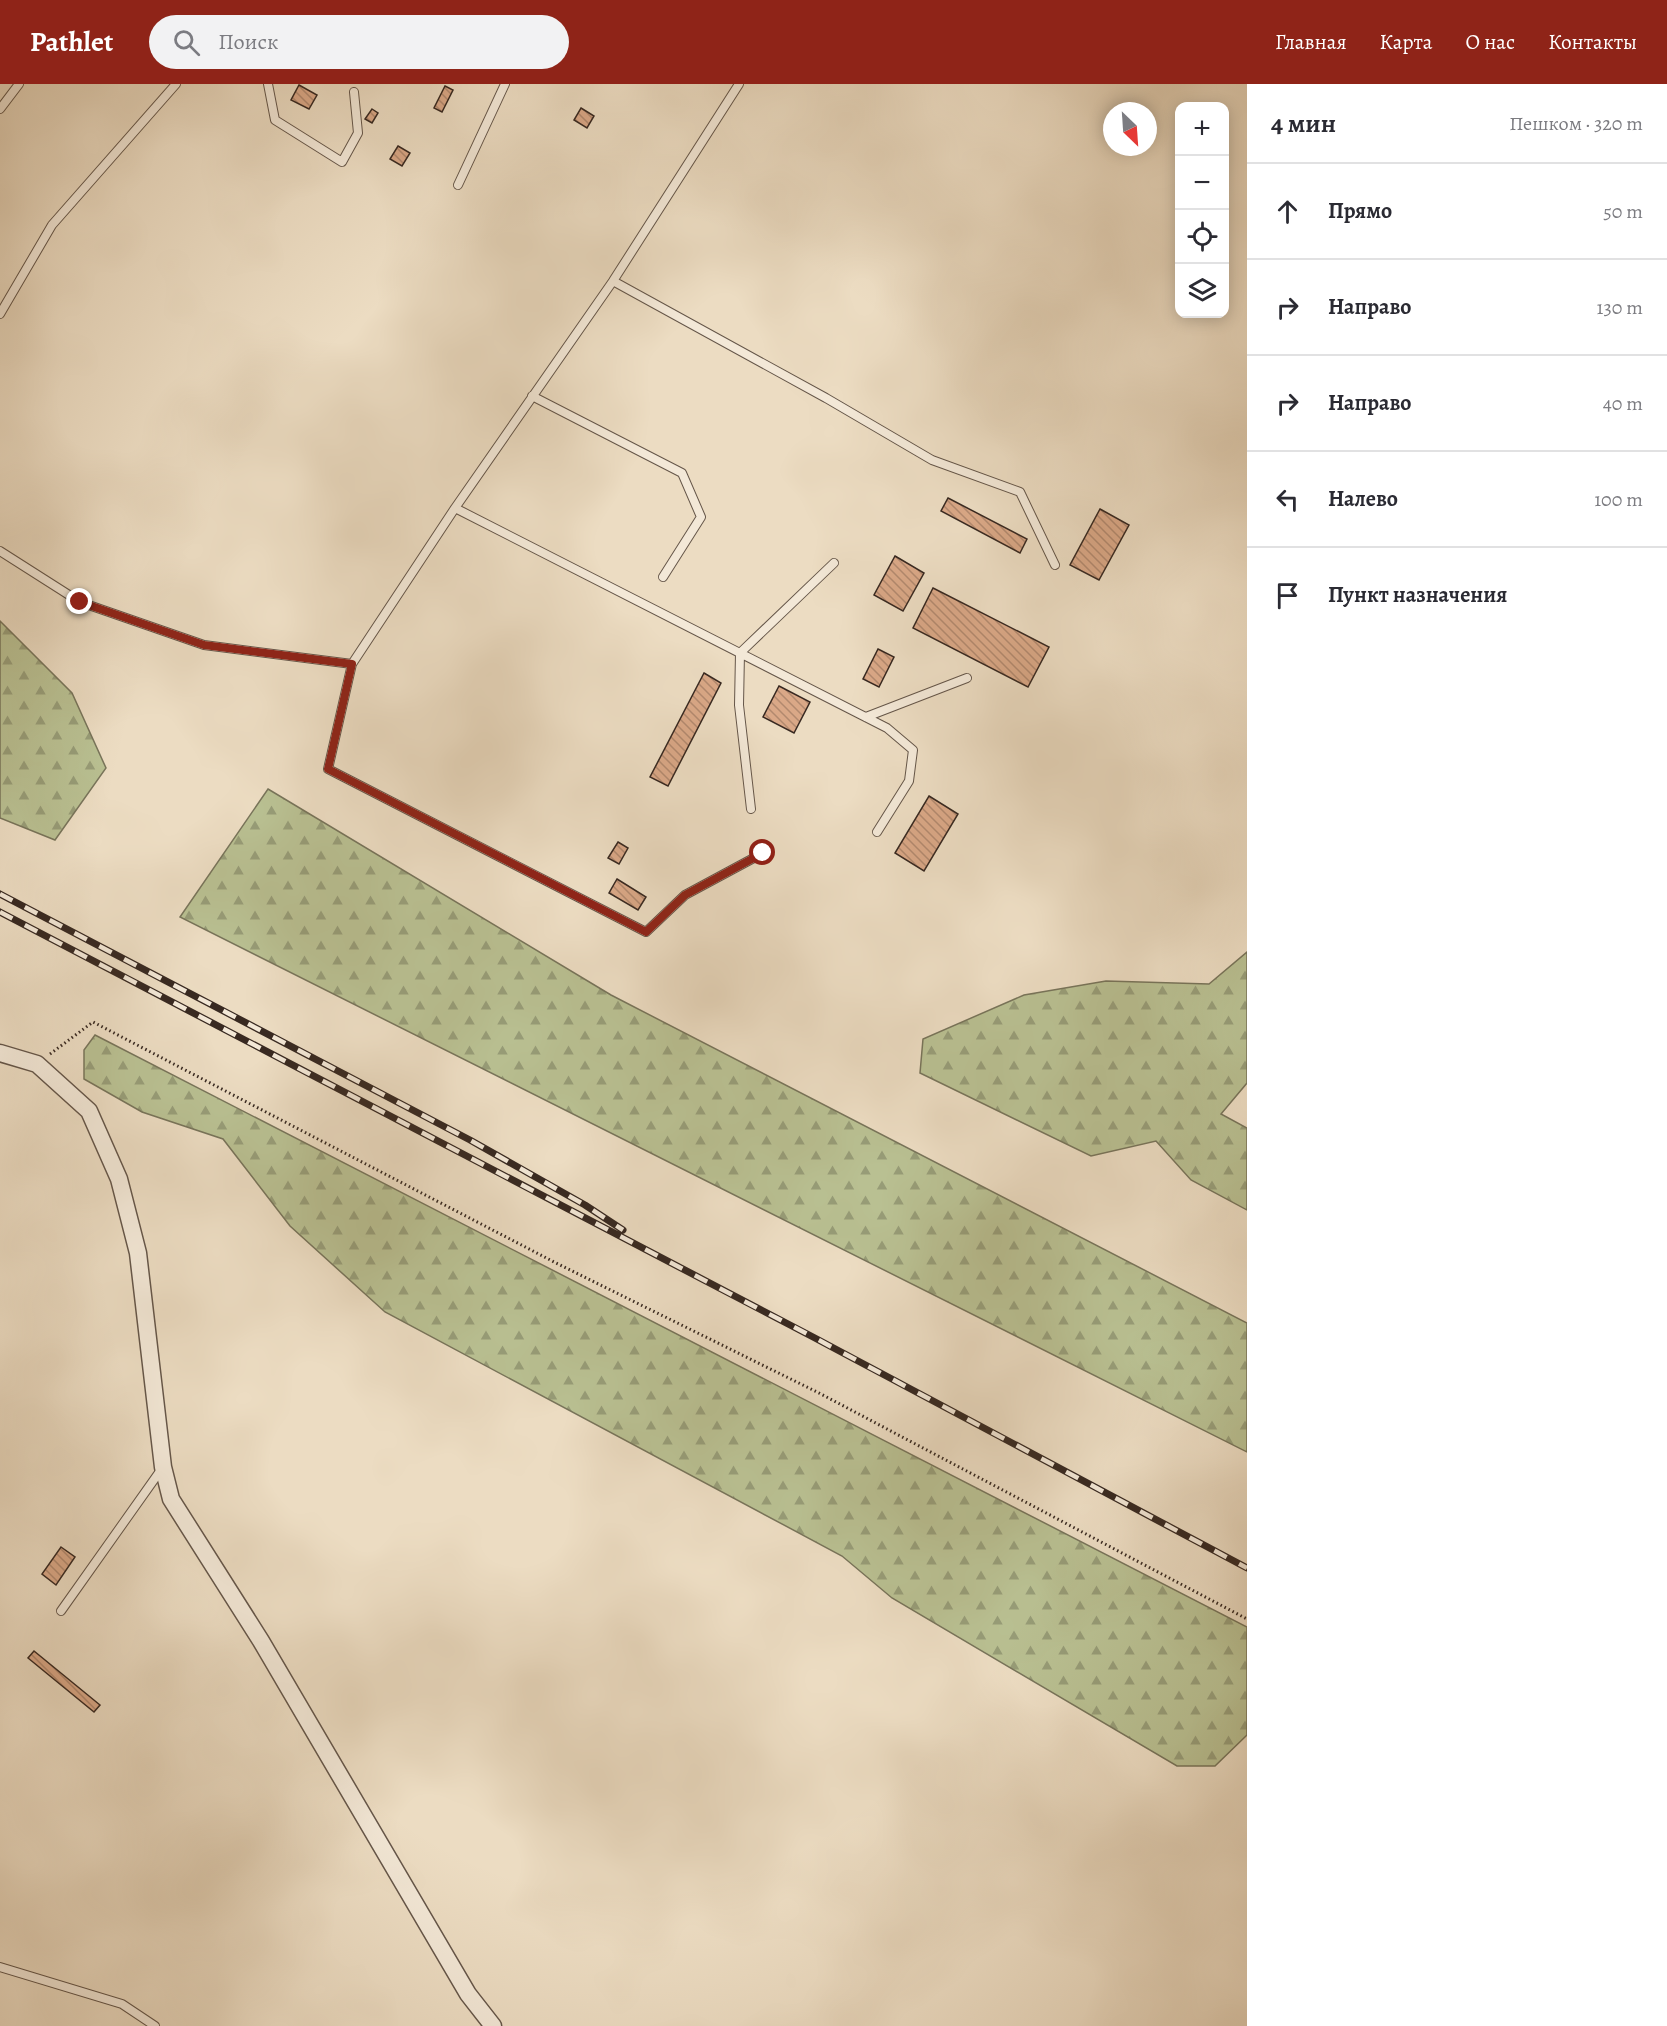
<!DOCTYPE html>
<html lang="ru">
<head>
<meta charset="utf-8">
<style>
  :root { --surface:#fff; --page:#f2f2f3; --text:#2b2b33; --muted:#7c7c81; --line:#e1e1e2; --accent:#8f2418 }
  body { margin:0; font-family:Alegreya,serif; background:var(--page); color:var(--text) }
  .controls { position:absolute; right:18px; top:18px; display:grid; overflow:hidden; border-radius:12px; box-shadow:0 3px 15px #0003 }
  .controls button { width:54px; height:54px; display:grid; place-items:center; padding:0; border:0; border-bottom:2px solid var(--line); background:var(--surface); color:var(--text); font:30px sans-serif }
  .compass { position:absolute; left:1103px; top:18px; width:54px; height:54px; border-radius:50%; background:var(--surface); box-shadow:0 3px 15px #0003; rotate:155deg }
  .stop { position:absolute; width:18px; height:18px; margin:-14px; border:4px solid #8f2418; border-radius:50%; background:#fff }
  .stop.end { background:#8f2418; border-color:#fff; box-shadow:0 2px 6px #0008 }
  .list { margin:0; padding:0; list-style:none }
  h2 { display:flex; justify-content:space-between; align-items:center; height:78px; margin:0; padding:0 24px; font-size:26px }
  h2 small { font-size:20px; font-weight:400; color:var(--muted) }
  .list li { display:grid; grid-template-columns:39px 1fr auto; gap:18px; align-items:center; box-sizing:border-box; height:96px; padding:0 24px; border-top:2px solid var(--line) }
  .list b { display:block; font-size:22px; white-space:nowrap }
  .list em { font-size:20px; font-style:normal; color:var(--muted) }
  .icon { flex:none; width:33px; height:33px; fill:none; stroke:currentColor; stroke-width:2; stroke-linecap:round; stroke-linejoin:round }
  .map { position:relative; flex:none; width:1247px; height:1942px; overflow:hidden }
  header { display:flex; align-items:center; gap:36px; box-sizing:border-box; height:84px; padding:0 30px; background:var(--accent); color:#fff }
  header strong { font-size:28px }
  nav { display:flex; gap:33px; margin-inline-start:auto; font-size:21px }
  .search { width:420px; height:54px; background:var(--page); display:flex; align-items:center; gap:15px; box-sizing:border-box; padding:0 21px; border-radius:33px; color:var(--muted); font-size:22px }
  main { display:flex }
  aside { flex:1; background:var(--surface) }
  .map>svg:first-child { display:block }
</style>
</head>
<body>
<header>
<strong>Pathlet</strong>
<div class="search"><svg class="icon" aria-label="search" viewBox="0 0 24 24"><circle cx="10" cy="10" r="6"/><path d="M15 15l6 6"/></svg>Поиск</div>
<nav><a>Главная</a><a>Карта</a><a>О нас</a><a>Контакты</a></nav>
</header>
<main>
<div class="map">
<svg width="1247" height="1942" viewBox="0 0 1247 1942">
  <defs>
    <pattern id="forest-firs" width="22" height="20" patternUnits="userSpaceOnUse" patternTransform="scale(1.5)"><rect width="22" height="20" fill="#b9c092"/><path d="M5 1l3.5 6h-7zM16 11l3.5 6h-7z" fill="#979c77"/></pattern>
    <pattern id="building-back-hatch" width="6" height="6" patternUnits="userSpaceOnUse" patternTransform="scale(1.5)"><rect width="6" height="6" fill="#daa887"/><path d="M-1 5l2 2M0 0l6 6M5-1l2 2" fill="none" stroke="#b2896e"/></pattern>
  </defs>
  <rect width="100%" height="100%" fill="#ecdcc2"/>
  <filter id="stains"><feTurbulence type="fractalNoise" baseFrequency=".00333" numOctaves="4"/><feColorMatrix values="0 0 0 0 .2 0 0 0 0 .09 0 0 0 0 .02 0 0 0 .5 -.17"/></filter>
  <radialGradient id="worn" r=".72"><stop offset=".6" stop-color="#630" stop-opacity="0"/><stop offset="1" stop-color="#630" stop-opacity=".3"/></radialGradient>
  <!-- forest -->
  <path fill="url(#forest-firs)" stroke="#78745a" stroke-width="1.5" d="M 0,537 L 72,609 L 106,684 L 55,756 L 0,734 Z
    M 268,705 L 611,911 L 1247,1239 L 1247,1368 L 180,833 Z
    M 1247,868 L 1247,999 L 1221,1030 L 1247,1044 L 1247,1126 L 1191,1096 L 1156,1057 L 1091,1072 L 920,989 L 923,955 L 1024,911 L 1106,897 L 1209,900 Z
    M 95,951 L 1247,1543 L 1247,1651 L 1215,1682 L 1177,1682 L 892,1514 L 842,1472 L 385,1228 L 290,1142 L 223,1055 L 142,1028 L 84,995 L 84,966 Z"/>
  <!-- building -->
  <path fill="url(#building-back-hatch)" stroke="#382921" stroke-width="1.5" d="M 299,1 L 317,11 L 309,25 L 291,16 Z
    M 445,2 L 453,6 L 442,28 L 434,24 Z
    M 581,24 L 594,32 L 587,44 L 574,36 Z
    M 372,25 L 378,29 L 372,39 L 365,35 Z
    M 398,62 L 410,69 L 402,82 L 390,75 Z
    M 948,414 L 1027,455 L 1020,469 L 941,427 Z
    M 1100,425 L 1129,441 L 1099,496 L 1070,481 Z
    M 895,472 L 924,489 L 903,527 L 874,511 Z
    M 933,504 L 1049,563 L 1028,603 L 913,544 Z
    M 878,565 L 894,573 L 879,603 L 863,595 Z
    M 704,589 L 721,599 L 668,702 L 650,693 Z
    M 779,602 L 810,618 L 794,649 L 763,633 Z
    M 929,712 L 958,730 L 924,787 L 895,769 Z
    M 618,758 L 628,764 L 619,780 L 608,774 Z
    M 617,795 L 646,813 L 638,826 L 609,809 Z
    M 61,1463 L 75,1473 L 56,1501 L 42,1490 Z
    M 34,1567 L 100,1621 L 94,1628 L 28,1574 Z"/>
  <g fill="none" stroke-linecap="round" stroke-linejoin="round">
    <!-- lane casing -->
    <g stroke="#655649" stroke-width="10">
      <path id="lane" d="M 268,0 L 275,36 L 342,78 L 358,49 L 354,8
        M 739,0 L 613,197 L 455,424 L 887,644 L 913,666 L 909,697 L 877,748
        M 0,25 L 19,0
        M 458,101 L 505,0
        M 613,197 L 826,314 L 932,376 L 1020,408 L 1055,481
        M 0,230 L 52,141 L 176,0
        M 532,312 L 682,389 L 701,433 L 663,493
        M 0,467 L 80,518 L 204,561 L 352,580 L 455,424
        M 352,580 L 328,685 L 646,848 L 685,811 L 763,769
        M 866,633 L 967,594
        M 751,725 L 739,621 L 740,569 L 834,479
        M 61,1527 L 163,1383
        M 0,1883 L 122,1920 L 155,1942"/>
    </g>
    <!-- street casing -->
    <g stroke="#655649" stroke-width="19">
      <path id="street" d="M 0,969 L 37,980 L 89,1027 L 119,1095 L 138,1169 L 163,1383 L 171,1415 L 261,1557 L 468,1910 L 493,1942"/>
    </g>
    <!-- path -->
    <path stroke="#382921" stroke-width="3" stroke-dasharray="1.5 3" stroke-linecap="butt" d="M 50,970 L 93,938 L 556,1179 L 817,1308 L 1247,1535"/>
    <!-- lane -->
    <use href="#lane" stroke="#f3e8d7" stroke-width="8"/>
    <!-- street -->
    <use href="#street" stroke="#f3e8d7" stroke-width="16"/>
    <!-- rail casing -->
    <g stroke="#382921" stroke-width="7">
      <path id="rail" d="M 0,810 L 470,1056 L 585,1121 L 623,1146
        M 0,828 L 813,1253 L 1247,1484"/>
    </g>
    <!-- rail -->
    <use href="#rail" stroke="#f3e8d7" stroke-width="4.5" stroke-dasharray="14" stroke-linecap="butt"/>
  </g>
  <g fill="none" stroke-linecap="round" stroke-linejoin="round">
    <!-- route -->
    <path stroke="#8f2418" stroke-width="8" d="M 80,518 L 204,561 L 352,580 L 328,685 L 646,848 L 685,811 L 763,769"/>
  </g>
  <rect width="100%" height="100%" filter="url(#stains)"/>
  <rect width="100%" height="100%" fill="url(#worn)"/>
</svg>
<div class="controls">
<button>+</button>
<button>−</button>
<button><svg class="icon" aria-label="locate" viewBox="0 0 24 24"><circle cx="12" cy="12" r="6"/><path d="M12 2v4M12 18v4M2 12h4M18 12h4"/></svg></button>
<button><svg class="icon" aria-label="layers" viewBox="0 0 24 24"><path d="M12 4l9 5-9 5-9-5zM3 14l9 5 9-5"/></svg></button>
</div>
<svg class="compass" viewBox="-18 -18 36 36"><path d="M0-13l5 13h-10z" fill="#e53935"/><path d="M0 13l5-13h-10z" fill="#7c7c81"/></svg>
<div class="stop" style="left:763px;top:769px"></div>
<div class="stop end" style="left:80px;top:518px"></div>
</div>
<aside>
<h2>4 мин<small>Пешком · 320 m</small></h2>
<ul class="list">
<li><svg class="icon" aria-label="ahead" viewBox="0 0 24 24"><path d="M12 20V5M6 11l6-6 6 6"/></svg><div><b>Прямо</b></div><em>50 m</em></li>
<li><svg class="icon" aria-label="right" viewBox="0 0 24 24"><path d="M7 20v-9h11M14 6l5 5-5 5"/></svg><div><b>Направо</b></div><em>130 m</em></li>
<li><svg class="icon" aria-label="right" viewBox="0 0 24 24"><path d="M7 20v-9h11M14 6l5 5-5 5"/></svg><div><b>Направо</b></div><em>40 m</em></li>
<li><svg class="icon" aria-label="left" viewBox="0 0 24 24"><path d="M17 20v-9H6M10 6l-5 5 5 5"/></svg><div><b>Налево</b></div><em>100 m</em></li>
<li><svg class="icon" aria-label="arrive" viewBox="0 0 24 24"><path d="M6 21V4h12l-3 4 3 4H6"/></svg><div><b>Пункт назначения</b></div></li>
</ul>
</aside>
</main>
</body>
</html>
